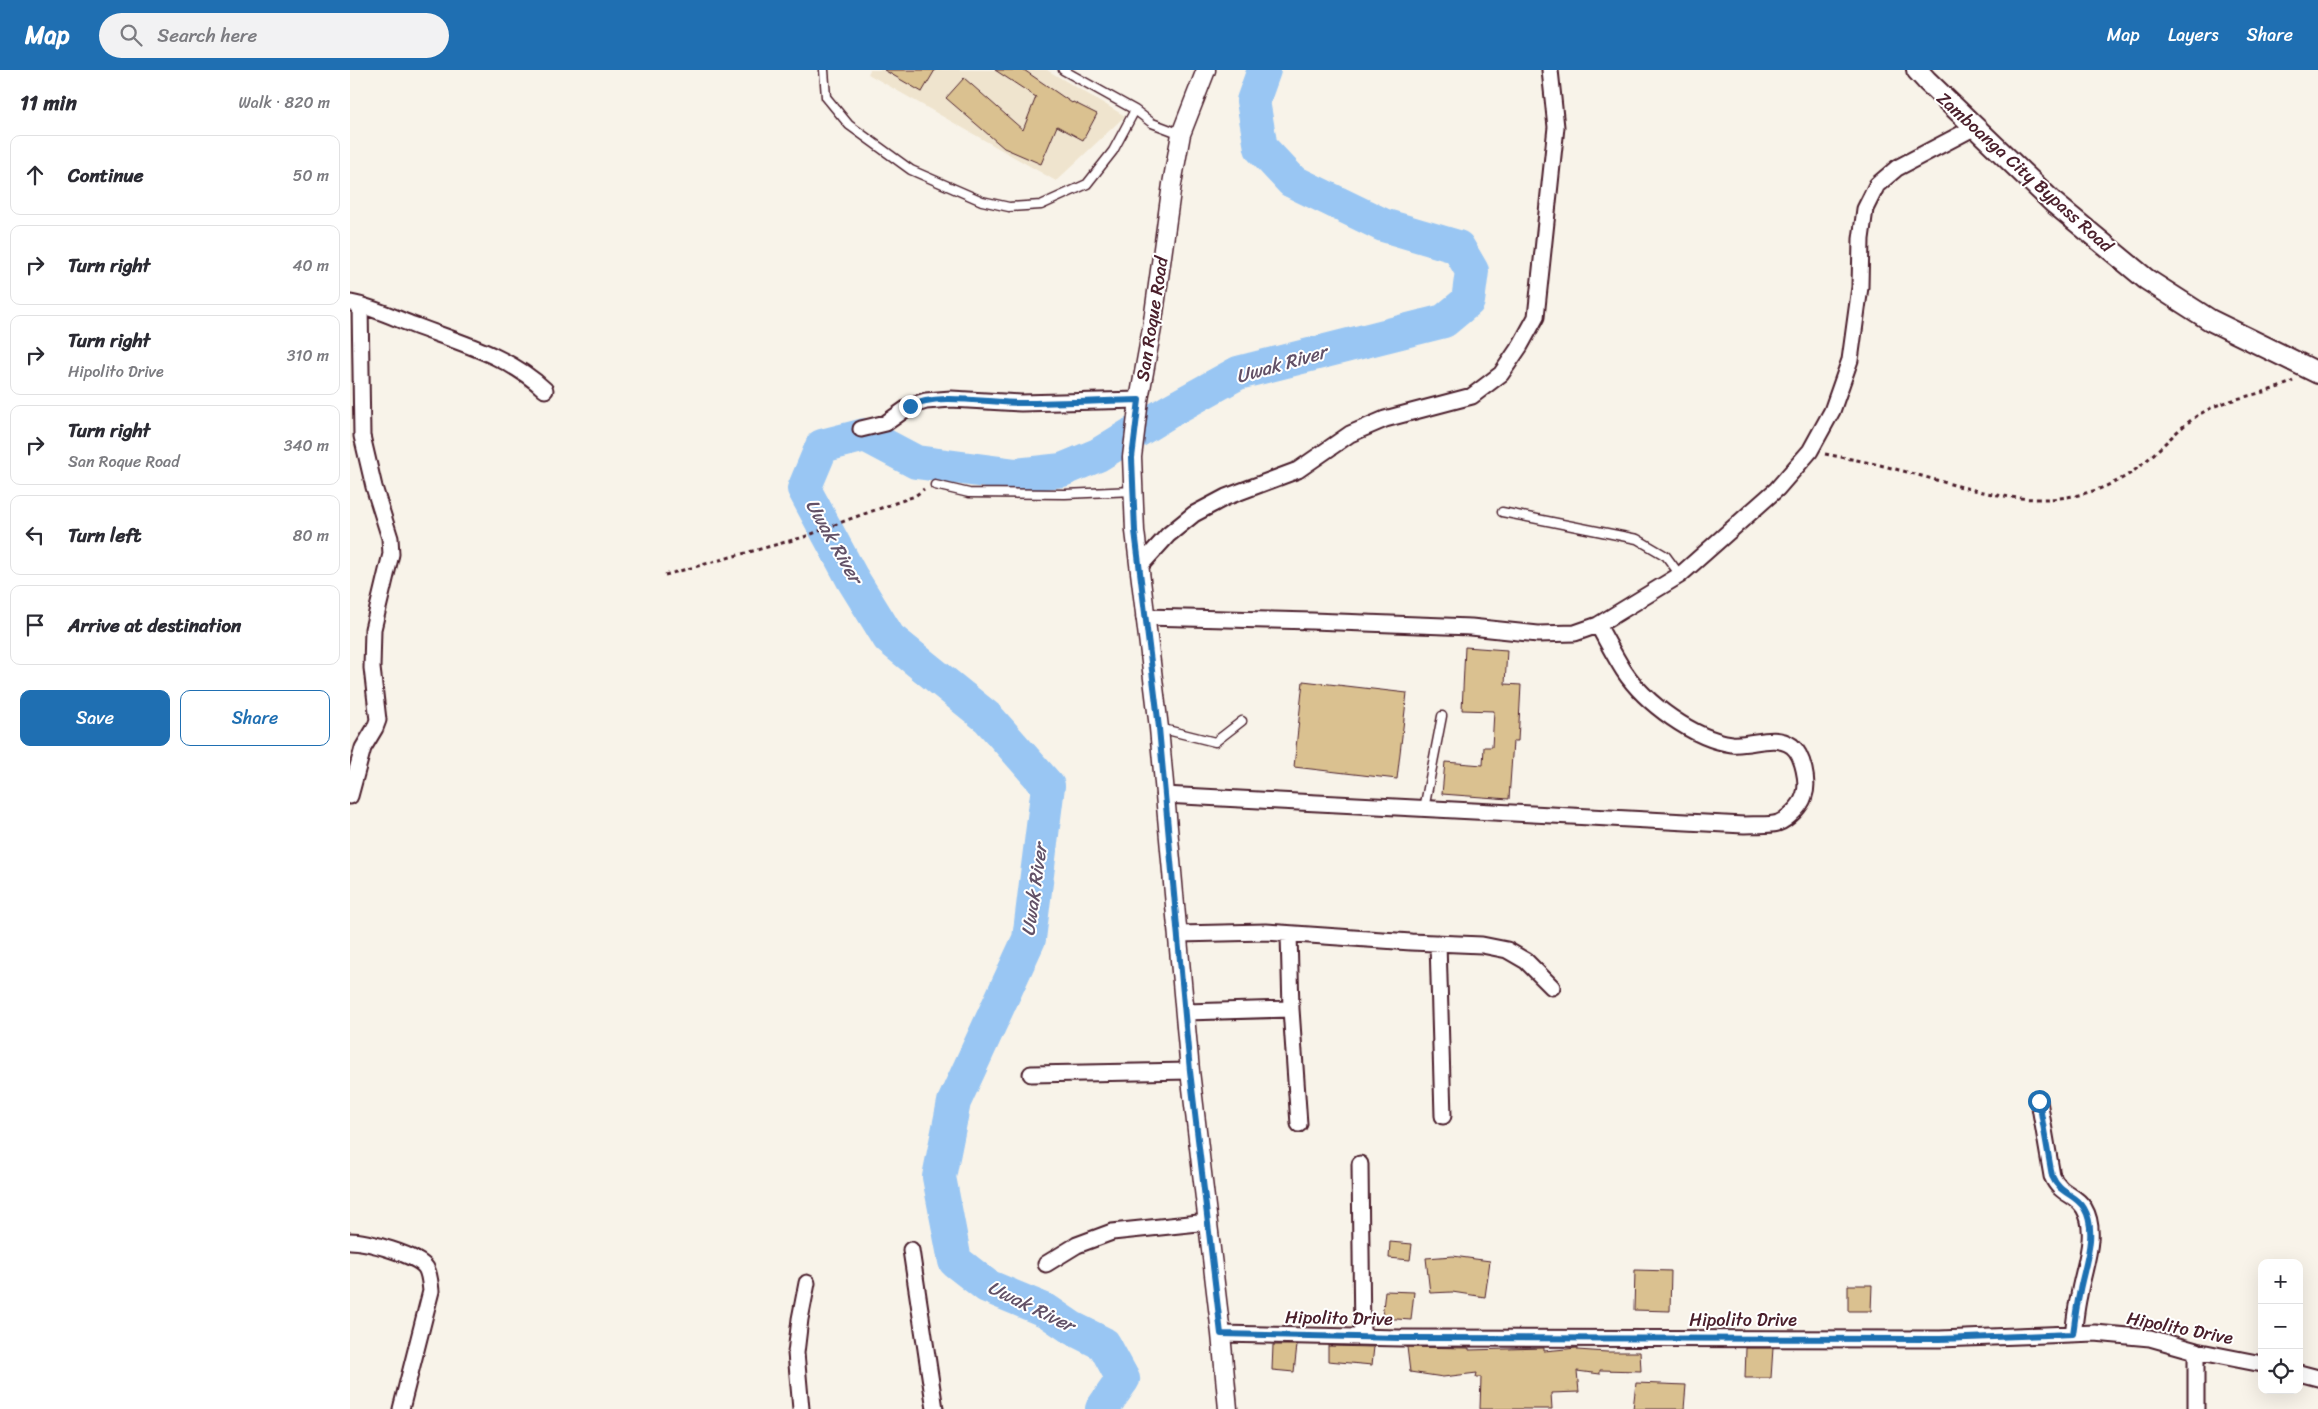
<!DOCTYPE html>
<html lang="en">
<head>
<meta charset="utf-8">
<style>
  :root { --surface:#fff; --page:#f2f2f3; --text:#2b2b33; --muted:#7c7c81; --line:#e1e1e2; --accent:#1f6fb2 }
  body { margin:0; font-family:Sriracha,sans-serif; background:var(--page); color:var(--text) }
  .controls { position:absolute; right:15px; bottom:15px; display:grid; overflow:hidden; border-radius:10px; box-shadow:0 5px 20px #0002 }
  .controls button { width:45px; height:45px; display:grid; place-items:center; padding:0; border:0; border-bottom:1px solid var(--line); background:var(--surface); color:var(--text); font:25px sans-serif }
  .stop { position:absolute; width:15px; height:15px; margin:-11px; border:4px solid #1f6fb2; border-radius:50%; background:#fff }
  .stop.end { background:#1f6fb2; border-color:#fff; box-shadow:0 1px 5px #0008 }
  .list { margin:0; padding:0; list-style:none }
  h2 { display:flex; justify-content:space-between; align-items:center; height:65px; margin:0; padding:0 20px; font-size:21px }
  h2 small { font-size:16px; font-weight:400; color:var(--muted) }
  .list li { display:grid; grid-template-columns:32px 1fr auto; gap:15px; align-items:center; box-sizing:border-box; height:80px; margin:0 10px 10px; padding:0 10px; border:1px solid var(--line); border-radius:10px }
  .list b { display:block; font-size:19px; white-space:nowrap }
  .list p { margin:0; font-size:16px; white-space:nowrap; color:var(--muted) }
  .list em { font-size:16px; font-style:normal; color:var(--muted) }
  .actions { display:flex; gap:10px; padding:15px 20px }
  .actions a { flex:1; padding:11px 0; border:1px solid var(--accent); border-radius:10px; text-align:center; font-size:18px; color:var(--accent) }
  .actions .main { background:var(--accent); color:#fff }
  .icon { flex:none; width:28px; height:28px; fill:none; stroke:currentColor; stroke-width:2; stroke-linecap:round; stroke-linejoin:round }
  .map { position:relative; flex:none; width:1968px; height:1339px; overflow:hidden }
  header { display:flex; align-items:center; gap:30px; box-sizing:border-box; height:70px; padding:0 25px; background:var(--accent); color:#fff }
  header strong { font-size:24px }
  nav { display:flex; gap:28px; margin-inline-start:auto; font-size:18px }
  .search { width:350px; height:45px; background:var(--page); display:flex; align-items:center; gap:12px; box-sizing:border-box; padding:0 18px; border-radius:28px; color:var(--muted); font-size:19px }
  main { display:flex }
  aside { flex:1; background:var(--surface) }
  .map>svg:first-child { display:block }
</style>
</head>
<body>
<header>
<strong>Map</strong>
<div class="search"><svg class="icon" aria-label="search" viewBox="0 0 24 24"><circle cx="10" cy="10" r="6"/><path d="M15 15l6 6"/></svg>Search here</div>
<nav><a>Map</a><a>Layers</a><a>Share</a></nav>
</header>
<main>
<aside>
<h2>11 min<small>Walk · 820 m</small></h2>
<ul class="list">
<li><svg class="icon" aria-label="ahead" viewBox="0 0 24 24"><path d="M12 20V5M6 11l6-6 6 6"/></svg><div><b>Continue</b></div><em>50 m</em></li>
<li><svg class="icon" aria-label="right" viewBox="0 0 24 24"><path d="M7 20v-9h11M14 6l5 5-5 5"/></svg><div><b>Turn right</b></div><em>40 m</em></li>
<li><svg class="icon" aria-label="right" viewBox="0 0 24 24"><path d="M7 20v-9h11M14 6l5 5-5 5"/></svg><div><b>Turn right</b><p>Hipolito Drive</p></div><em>310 m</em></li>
<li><svg class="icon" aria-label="right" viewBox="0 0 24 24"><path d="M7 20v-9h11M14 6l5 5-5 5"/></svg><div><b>Turn right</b><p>San Roque Road</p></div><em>340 m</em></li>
<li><svg class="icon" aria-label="left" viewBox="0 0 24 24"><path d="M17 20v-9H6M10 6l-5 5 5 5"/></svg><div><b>Turn left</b></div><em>80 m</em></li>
<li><svg class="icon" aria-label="arrive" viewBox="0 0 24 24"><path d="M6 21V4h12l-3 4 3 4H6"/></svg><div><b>Arrive at destination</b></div></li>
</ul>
<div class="actions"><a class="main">Save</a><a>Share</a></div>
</aside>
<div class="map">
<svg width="1968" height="1339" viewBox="0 0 1968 1339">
  <rect width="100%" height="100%" fill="#f8f3e9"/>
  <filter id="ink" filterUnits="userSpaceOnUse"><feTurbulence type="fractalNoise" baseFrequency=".02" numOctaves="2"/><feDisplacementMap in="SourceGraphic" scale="10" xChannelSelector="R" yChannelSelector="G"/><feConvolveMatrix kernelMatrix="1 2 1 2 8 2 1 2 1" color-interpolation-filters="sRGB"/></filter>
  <g filter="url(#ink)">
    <!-- built -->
    <path fill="#efe4ce" d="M 520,0 L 697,0 L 775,46 L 706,111 L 518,4 Z"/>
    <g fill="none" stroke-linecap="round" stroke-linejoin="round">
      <!-- river -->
      <path stroke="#99c6f3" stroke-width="34" d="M 752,1339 L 773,1309 L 754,1274 L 722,1258 L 697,1241 L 637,1216 L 605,1191 L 589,1107 L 604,1032 L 679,869 L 698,716 L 638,648 L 539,568 L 502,508 L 454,419 L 472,376 L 515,365 L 566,392 L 666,405 L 712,400 L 748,385 L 823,339 L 888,303 L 1094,251 L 1118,231 L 1122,201 L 1108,177 L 1033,155 L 942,111 L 911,78 L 903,31 L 914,0"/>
    </g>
    <!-- building -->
    <path fill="#dac190" stroke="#4a1f2b" d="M 534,0 L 585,0 L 572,22 Z
      M 645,0 L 674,0 L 722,33 L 723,32 L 747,44 L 733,70 L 707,56 L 691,94 L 654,78 L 596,28 L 614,8 L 673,60 L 686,27 Z
      M 1115,577 L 1157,580 L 1155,614 L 1171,615 L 1168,671 L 1163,671 L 1159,729 L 1092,724 L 1095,692 L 1133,695 L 1134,677 L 1142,677 L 1144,641 L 1112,640 Z
      M 953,611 L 1057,623 L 1047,709 L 944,697 Z
      M 1040,1172 L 1062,1174 L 1060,1190 L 1039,1188 Z
      M 1103,1186 L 1140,1191 L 1135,1227 L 1102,1222 L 1080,1223 L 1076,1188 Z
      M 1285,1200 L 1321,1201 L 1320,1241 L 1284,1240 Z
      M 1498,1215 L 1522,1215 L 1521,1241 L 1498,1241 Z
      M 1035,1221 L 1064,1222 L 1061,1250 L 1032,1248 Z
      M 923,1275 L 947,1275 L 944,1302 L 922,1300 Z
      M 978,1276 L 1024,1277 L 1022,1295 L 978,1291 Z
      M 1057,1277 L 1119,1278 L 1119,1280 L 1194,1278 L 1194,1281 L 1227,1278 L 1227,1280 L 1257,1282 L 1290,1282 L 1291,1301 L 1250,1300 L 1250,1304 L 1227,1301 L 1229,1322 L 1201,1323 L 1202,1339 L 1130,1339 L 1131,1307 L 1126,1307 L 1127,1303 L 1093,1307 L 1060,1302 Z
      M 1396,1278 L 1423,1278 L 1421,1308 L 1395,1308 Z
      M 1286,1313 L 1336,1315 L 1334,1339 L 1283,1339 Z"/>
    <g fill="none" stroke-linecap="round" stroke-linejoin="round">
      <!-- service casing -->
      <g stroke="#4a1f2b" stroke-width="11">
        <path id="service" d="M 474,0 L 476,27 L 499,55 L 561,100 L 632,131 L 659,137 L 691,135 L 737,114 L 763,81 L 785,40
          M 713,0 L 785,40 L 802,53 L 831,64
          M 585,415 L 619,423 L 715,424 L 784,421
          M 1152,442 L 1287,469 L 1316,486 L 1330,505
          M 809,658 L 865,672 L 892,651
          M 1074,739 L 1092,646"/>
      </g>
      <!-- minor casing -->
      <g stroke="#4a1f2b" stroke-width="19">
        <path id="minor" d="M 1,233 C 22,237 43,247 63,255 C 108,272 160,286 195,320
          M 511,359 L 536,353 L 560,336 L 576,331 L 601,329 L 671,333 L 789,330
          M 789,497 L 818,465 L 844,444 L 876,427 L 948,400 L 1000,364 L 1035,349 L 1122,326 L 1151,304 L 1170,276 L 1186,247 L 1206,57 L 1200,0
          M 794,547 L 962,551 L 1121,557 L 1188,564 L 1225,563 L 1248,555 L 1330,505 L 1427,419 L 1460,381 L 1482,341 L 1500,290 L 1510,217 L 1511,169 L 1515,139 L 1527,115 L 1547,98 L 1625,57
          M 814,725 L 1394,755 C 1404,754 1419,756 1428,753 C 1438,749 1451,736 1454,726 C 1459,713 1453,685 1442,676 C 1424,663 1402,676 1382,674 C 1344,669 1295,633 1274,601 C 1265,587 1256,570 1248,555
          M 0,726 L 13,678 L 25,658 L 28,650 L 22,598 L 23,559 L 41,484 L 40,468 L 24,417 L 12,366 L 10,235
          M 829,864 L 916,862 L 1061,872 L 1132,875 L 1157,880 L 1176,891 L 1202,917
          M 939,864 L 941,939 L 949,1054
          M 1088,873 L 1093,1046
          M 836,942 L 941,939
          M 681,1004 L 840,1001
          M 1689,1031 L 1702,1106 C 1711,1126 1725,1123 1734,1138 C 1749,1163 1733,1199 1729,1225 C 1726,1238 1725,1251 1723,1264
          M 1010,1094 L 1012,1267
          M 0,1171 C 16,1171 68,1185 76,1198 C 80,1205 80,1214 81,1221 L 51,1339
          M 561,1180 L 585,1339
          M 696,1194 L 727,1175 L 762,1162 L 858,1152
          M 871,1264 L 1050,1268 L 1590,1269 L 1745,1263 L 1800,1268 L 1846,1281 L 1912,1294
          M 1949,1303 L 1968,1308
          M 451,1339 L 446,1283 L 450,1249 L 457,1213
          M 1846,1339 L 1846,1281"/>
      </g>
      <!-- tertiary casing -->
      <g stroke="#4a1f2b" stroke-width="21">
        <path id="tertiary" d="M 856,0 L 831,64 L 822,114 L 802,258 L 789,330 L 782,387 L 785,461 L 809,658 L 840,1001 L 871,1264 L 878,1339"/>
      </g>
      <!-- secondary casing -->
      <g stroke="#4a1f2b" stroke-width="24">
        <path id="secondary" d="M 1567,0 L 1577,11 L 1704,133 L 1796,209 L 1860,250 L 1968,303"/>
      </g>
      <!-- path -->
      <path stroke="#4a1f2b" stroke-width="3" stroke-dasharray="4 4" stroke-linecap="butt" d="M 1475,384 C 1500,389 1525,393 1549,400 C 1624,419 1694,449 1769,410 C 1804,392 1825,355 1861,338 C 1887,326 1918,324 1943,311
        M 315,505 L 454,467 L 497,450 L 565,426 L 574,419"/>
      <!-- service -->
      <use href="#service" stroke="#fff" stroke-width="8"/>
      <!-- minor -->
      <use href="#minor" stroke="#fff" stroke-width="15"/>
      <!-- tertiary -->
      <use href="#tertiary" stroke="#fff" stroke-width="18"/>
      <!-- secondary -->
      <use href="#secondary" stroke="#fff" stroke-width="20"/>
    </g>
  </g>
  <g fill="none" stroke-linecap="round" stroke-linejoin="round" filter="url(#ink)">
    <!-- route -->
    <path stroke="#1f6fb2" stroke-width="6" d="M 560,336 C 588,322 638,333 670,333 C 710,333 749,331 789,330 L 782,388 L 785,461 L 809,658 L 840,1001 L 871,1264 L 1050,1268 L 1590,1269 L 1723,1264 C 1725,1251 1726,1238 1729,1225 C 1733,1199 1749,1163 1734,1138 C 1725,1123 1710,1125 1702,1106 L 1689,1031"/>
  </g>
  <g text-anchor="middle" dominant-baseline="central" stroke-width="4" stroke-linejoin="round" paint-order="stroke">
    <!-- street labels -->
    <g font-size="18" fill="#4a1f2b" stroke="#fff">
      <text transform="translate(1675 102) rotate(42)">Zamboanga City Bypass Road</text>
      <text transform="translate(802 249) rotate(-81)">San Roque Road</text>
      <text transform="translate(989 1248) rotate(1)">Hipolito Drive</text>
      <text x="1393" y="1250">Hipolito Drive</text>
      <text transform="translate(1830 1258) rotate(11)">Hipolito Drive</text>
    </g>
    <!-- water labels -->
    <g font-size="19" font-style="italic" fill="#625167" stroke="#fff">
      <text transform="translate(931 294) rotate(-16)">Uwak River</text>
      <text transform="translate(484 471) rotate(60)">Uwak River</text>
      <text transform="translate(684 820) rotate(-82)">Uwak River</text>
      <text transform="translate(681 1236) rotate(26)">Uwak River</text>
    </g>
  </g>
</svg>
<div class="controls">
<button>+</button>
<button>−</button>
<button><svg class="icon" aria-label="locate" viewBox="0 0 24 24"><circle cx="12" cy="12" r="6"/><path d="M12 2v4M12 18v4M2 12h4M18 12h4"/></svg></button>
</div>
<div class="stop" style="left:1689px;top:1031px"></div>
<div class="stop end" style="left:560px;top:336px"></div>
</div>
</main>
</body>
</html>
